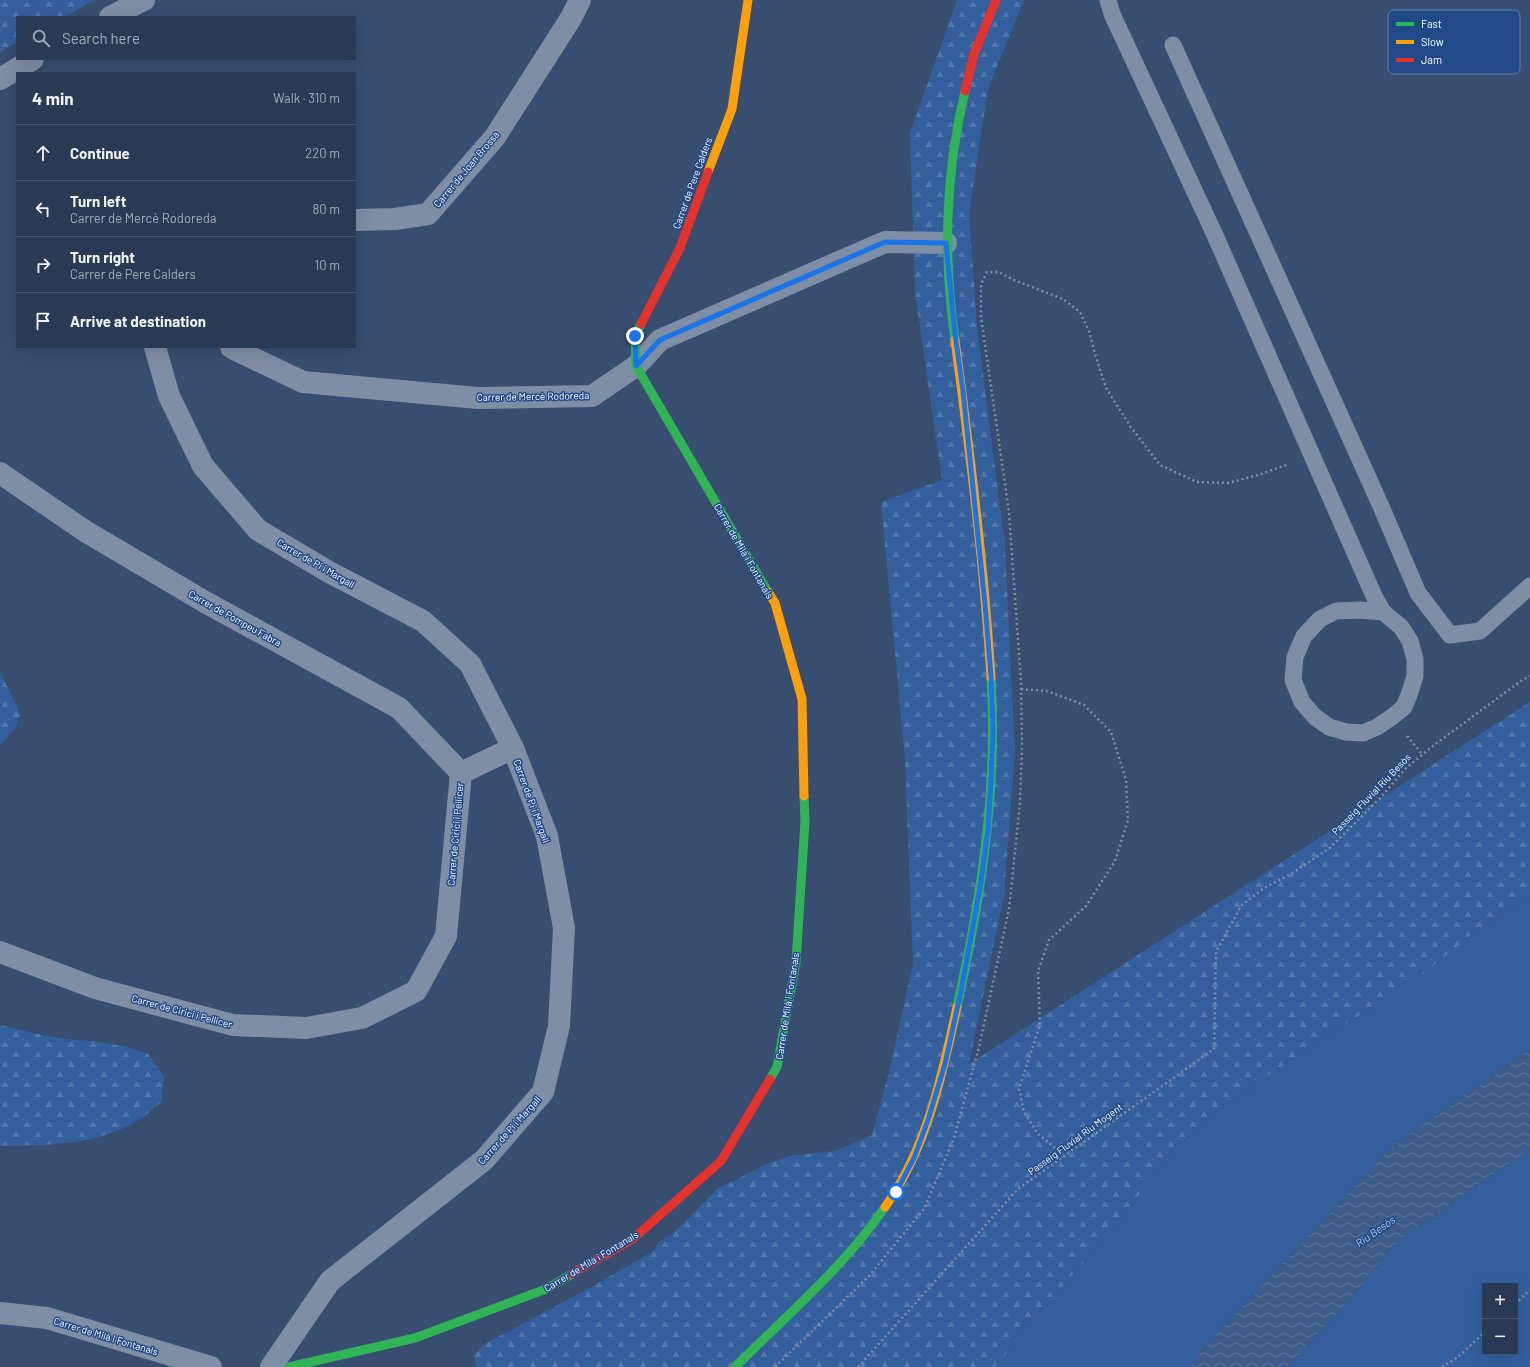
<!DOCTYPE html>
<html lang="en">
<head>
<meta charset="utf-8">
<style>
  :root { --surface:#293a54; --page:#35455e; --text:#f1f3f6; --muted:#a5adb8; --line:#45546b }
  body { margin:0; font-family:Barlow,sans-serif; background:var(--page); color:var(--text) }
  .controls { position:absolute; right:12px; bottom:12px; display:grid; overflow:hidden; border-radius:0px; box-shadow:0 4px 16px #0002 }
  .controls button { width:36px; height:36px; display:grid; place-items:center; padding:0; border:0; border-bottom:1px solid var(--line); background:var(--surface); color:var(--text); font:20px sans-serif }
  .stop { position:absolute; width:12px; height:12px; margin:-9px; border:3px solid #1a73e8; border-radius:50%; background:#fff }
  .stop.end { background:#1a73e8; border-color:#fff; box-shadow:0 1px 4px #0008 }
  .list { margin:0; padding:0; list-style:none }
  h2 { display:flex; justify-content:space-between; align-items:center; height:52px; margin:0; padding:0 16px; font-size:17px }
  h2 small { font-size:13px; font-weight:400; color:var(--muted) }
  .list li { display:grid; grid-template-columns:26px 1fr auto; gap:12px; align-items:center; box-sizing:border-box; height:56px; padding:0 16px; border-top:1px solid var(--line) }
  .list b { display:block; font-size:15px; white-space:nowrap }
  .list p { margin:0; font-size:13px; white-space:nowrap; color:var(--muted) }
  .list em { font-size:13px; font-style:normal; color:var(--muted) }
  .icon { flex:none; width:22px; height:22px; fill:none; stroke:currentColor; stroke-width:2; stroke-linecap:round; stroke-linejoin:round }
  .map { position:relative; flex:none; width:1530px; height:1367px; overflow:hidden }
  .search { position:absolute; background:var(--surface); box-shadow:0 4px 16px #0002; left:16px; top:16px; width:340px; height:44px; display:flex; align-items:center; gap:10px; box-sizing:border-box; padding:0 14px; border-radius:0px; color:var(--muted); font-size:15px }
  .panel { position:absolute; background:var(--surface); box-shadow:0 4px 16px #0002; left:16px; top:72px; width:340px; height:276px; border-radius:0px }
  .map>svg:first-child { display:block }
</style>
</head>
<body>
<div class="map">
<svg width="1530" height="1367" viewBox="0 0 1530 1367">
  <defs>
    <pattern id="forest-firs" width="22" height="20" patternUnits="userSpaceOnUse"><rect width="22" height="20" fill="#345f9d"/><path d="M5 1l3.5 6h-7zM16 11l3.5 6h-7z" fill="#5277ac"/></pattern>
    <pattern id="water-waves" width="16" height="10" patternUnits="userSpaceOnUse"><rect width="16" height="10" fill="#3e5c88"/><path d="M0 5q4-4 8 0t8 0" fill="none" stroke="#5b749a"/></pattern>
  </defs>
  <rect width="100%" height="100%" fill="#374e70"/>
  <!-- grass -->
  <path fill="#345f9d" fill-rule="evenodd" d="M 1530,896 L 1530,1049 L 1394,1145 L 1208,1343 L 1191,1367 L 995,1367 L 1005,1355 L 1018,1330 L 1052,1298 L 1099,1245 L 1120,1221 L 1171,1152 L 1216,1113 L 1242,1094 L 1318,1041 L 1372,1008 L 1472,934 L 1502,916 Z
    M 1530,1149 L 1530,1367 L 1287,1367 L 1354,1295 L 1392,1247 L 1411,1231 L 1438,1215 L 1463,1195 ZM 1485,1286 L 1515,1286 L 1515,1352 L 1485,1352 Z"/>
  <!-- forest -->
  <path fill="url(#forest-firs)" d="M 0,0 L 95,0 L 64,17 L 17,17 L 17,42 L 0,52 Z
    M 957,0 L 1024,0 L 988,89 L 969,213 L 977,326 L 1005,547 L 1015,752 L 1004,895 L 969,1064 L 1530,702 L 1530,896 L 1502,916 L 1472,934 L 1423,974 L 1396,993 L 1318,1041 L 1242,1094 L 1216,1113 L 1171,1152 L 1120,1221 L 1099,1245 L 1052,1298 L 1018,1330 L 1005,1355 L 995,1367 L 476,1367 L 474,1355 L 483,1345 L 586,1290 L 652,1252 L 660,1241 L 672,1234 L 686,1221 L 717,1189 L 767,1164 L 793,1155 L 836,1151 L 872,1135 L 890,1068 L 913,964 L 905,760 L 881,502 L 942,480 L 915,292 L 910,133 Z
    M 0,673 L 15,702 L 20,715 L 15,728 L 0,746 Z
    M 0,1025 L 37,1034 L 65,1039 L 93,1041 L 124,1046 L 148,1054 L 164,1076 L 161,1102 C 153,1109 146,1116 137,1121 C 94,1146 48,1145 0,1146 Z"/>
  <!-- water -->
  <path fill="url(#water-waves)" d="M 1530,1049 L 1530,1149 L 1463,1195 L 1438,1215 L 1411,1231 L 1392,1247 L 1354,1295 L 1287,1367 L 1191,1367 L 1208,1343 L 1394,1145 Z"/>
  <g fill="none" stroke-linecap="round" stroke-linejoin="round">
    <!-- path -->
    <path stroke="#7e8ea5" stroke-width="2.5" stroke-dasharray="2 3" stroke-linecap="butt" d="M 1021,689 L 1047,691 L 1084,705 L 1111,732 L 1126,780 L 1128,820 L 1115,861 L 1086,906 L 1049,940 L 1038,971 L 1040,1025 L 1019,1089 L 1024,1112 L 1038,1134 L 1065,1156
      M 1407,736 L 1422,754
      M 1515,1304 L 1530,1290
      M 775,1367 L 869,1276 L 924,1209 L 954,1138 L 979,1047 L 1009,909 L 1020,803 L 1022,745 L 1021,682 L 1009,512 L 981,317 L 981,284 L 987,272 L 999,272 L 1014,280 L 1063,299 L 1080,312 L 1089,331 L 1095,354 L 1106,388 L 1130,426 L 1160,465 L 1197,482 L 1228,483 L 1258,475 L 1289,464
      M 858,1367 L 1018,1189 L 1214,1049 L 1216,952 L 1241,906 L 1264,888 L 1291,874 L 1331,847 L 1382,796 L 1405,769 L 1434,745 L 1521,681 L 1530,676
      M 1442,1367 L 1458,1357 L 1485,1332"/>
    <!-- lane -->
    <path stroke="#7e8ea5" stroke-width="17" d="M 1108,0 L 1112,14 L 1214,233 L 1374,596 L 1383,612 L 1401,627 L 1410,641 L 1415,659 L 1415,676 L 1409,695 L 1404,707 L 1392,717 L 1377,727 L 1363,733 L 1346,732 L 1329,727 L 1315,717 L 1302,702 L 1293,680 L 1295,657 L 1304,636 L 1320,619 L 1336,611 L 1360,610 L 1383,612
      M 1173,45 L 1380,504 L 1418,593 L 1450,635 L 1480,631 L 1530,586"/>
    <!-- street -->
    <path stroke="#7e8ea5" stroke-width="22" d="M 110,17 L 144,0
      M 0,79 L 33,59
      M 355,220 L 395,219 L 428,214 L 495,137 L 571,18 L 580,0
      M 155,347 L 169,396 L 203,466 L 258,530 L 329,572 L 423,621 L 470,664 L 513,748 L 547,836 L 564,928 L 559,1026 L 543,1092 L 484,1160 L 330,1281 L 271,1367
      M 231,347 L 236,350 L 303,382 L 478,398 L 592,396 L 636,366 L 660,340 L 885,242 L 946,243
      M 0,473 L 85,531 L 205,602 L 399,708 L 461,773
      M 0,952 L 95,988 L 233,1025 L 306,1028 L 362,1018 L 416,991 L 446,936 L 461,773 L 513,748
      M 0,1313 L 47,1318 L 211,1367"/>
    <!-- fast -->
    <path stroke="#30b455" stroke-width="9" d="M 641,324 L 635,336 L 636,366 L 768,592
      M 955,340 C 943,254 945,176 965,91
      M 957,1007 C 981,898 998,789 991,678
      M 770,1079 L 777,1067 L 796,962 L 805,821 L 804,796
      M 289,1367 L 415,1338 L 546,1289 L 572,1274
      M 735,1367 C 786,1316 844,1267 885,1207"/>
    <!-- slow -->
    <path stroke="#ff9f0a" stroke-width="9" d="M 708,172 L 732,109 L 748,0
      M 955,340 C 970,453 984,565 991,678
      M 768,592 L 775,603 L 802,699 L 804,796
      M 885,1207 C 927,1148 942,1076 957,1007"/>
    <!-- jam -->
    <path stroke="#e5322d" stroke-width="9" d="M 965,91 L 974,54 L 996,0
      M 641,324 L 680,248 L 708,172
      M 572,1274 L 634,1238 L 721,1161 L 770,1079"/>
  </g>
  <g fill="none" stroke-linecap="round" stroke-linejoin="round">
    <!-- route -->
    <path stroke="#1a73e8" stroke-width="5" d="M 635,336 L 636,366 L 660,340 L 885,242 L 946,243 L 955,334 L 963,391 L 985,604 L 991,676 L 993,730 L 991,781 L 988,830 L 981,882 L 961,991 L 945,1064 L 928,1120 L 914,1158 L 896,1192"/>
  </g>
  <g text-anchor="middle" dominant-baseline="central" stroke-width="3" stroke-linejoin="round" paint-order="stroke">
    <!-- street labels -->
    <g font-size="10" fill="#fff" stroke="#204987">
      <text transform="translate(466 169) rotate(-50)">Carrer de Joan Brossa</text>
      <text transform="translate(692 183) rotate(-70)">Carrer de Pere Calders</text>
      <text transform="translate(533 396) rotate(-1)">Carrer de Mercè Rodoreda</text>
      <text transform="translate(744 551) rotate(60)">Carrer de Milà i Fontanals</text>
      <text transform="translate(316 563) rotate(30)">Carrer de Pi i Margall</text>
      <text transform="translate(235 618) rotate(29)">Carrer de Pompeu Fabra</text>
      <text transform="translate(1371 794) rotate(-46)">Passeig Fluvial Riu Besòs</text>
      <text transform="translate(532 801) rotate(70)">Carrer de Pi i Margall</text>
      <text transform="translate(455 834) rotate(-85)">Carrer de Cirici i Pellicer</text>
      <text transform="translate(787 1006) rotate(-81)">Carrer de Milà i Fontanals</text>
      <text transform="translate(182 1011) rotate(15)">Carrer de Cirici i Pellicer</text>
      <text transform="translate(509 1130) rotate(-48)">Carrer de Pi i Margall</text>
      <text transform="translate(1075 1139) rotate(-36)">Passeig Fluvial Riu Mogent</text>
      <text transform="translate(591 1261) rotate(-31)">Carrer de Milà i Fontanals</text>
      <text transform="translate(106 1336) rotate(17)">Carrer de Milà i Fontanals</text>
    </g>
    <!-- water labels -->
    <g font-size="11" font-style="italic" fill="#b5cef1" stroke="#204987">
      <text transform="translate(1375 1231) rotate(-35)">Riu Besòs</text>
    </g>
  </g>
  <!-- legend -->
  <rect x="1388" y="10" width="132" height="64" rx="6" fill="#204987" stroke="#6380ab" stroke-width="1"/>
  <rect x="1396" y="22" width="18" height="4" fill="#30b455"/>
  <rect x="1396" y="40" width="18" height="4" fill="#ff9f0a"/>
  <rect x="1396" y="58" width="18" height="4" fill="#e5322d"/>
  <g font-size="11" fill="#fff">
    <text x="1421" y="28">Fast</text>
    <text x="1421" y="46">Slow</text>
    <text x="1421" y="64">Jam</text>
  </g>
</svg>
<div class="controls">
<button>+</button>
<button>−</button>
</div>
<div class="stop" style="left:896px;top:1192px"></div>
<div class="stop end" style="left:635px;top:336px"></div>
<div class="search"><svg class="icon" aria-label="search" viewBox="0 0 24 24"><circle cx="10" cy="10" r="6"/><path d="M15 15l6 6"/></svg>Search here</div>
<section class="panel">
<h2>4 min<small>Walk · 310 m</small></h2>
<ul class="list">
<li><svg class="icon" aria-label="ahead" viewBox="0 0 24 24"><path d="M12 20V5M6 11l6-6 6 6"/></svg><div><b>Continue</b></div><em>220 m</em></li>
<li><svg class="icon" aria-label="left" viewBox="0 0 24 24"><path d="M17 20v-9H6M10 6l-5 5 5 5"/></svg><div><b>Turn left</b><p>Carrer de Mercè Rodoreda</p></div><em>80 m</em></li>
<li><svg class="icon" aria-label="right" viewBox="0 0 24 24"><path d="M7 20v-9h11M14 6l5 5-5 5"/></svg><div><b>Turn right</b><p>Carrer de Pere Calders</p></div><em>10 m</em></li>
<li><svg class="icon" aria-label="arrive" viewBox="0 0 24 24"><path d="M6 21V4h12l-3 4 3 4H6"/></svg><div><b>Arrive at destination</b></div></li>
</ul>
</section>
</div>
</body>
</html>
